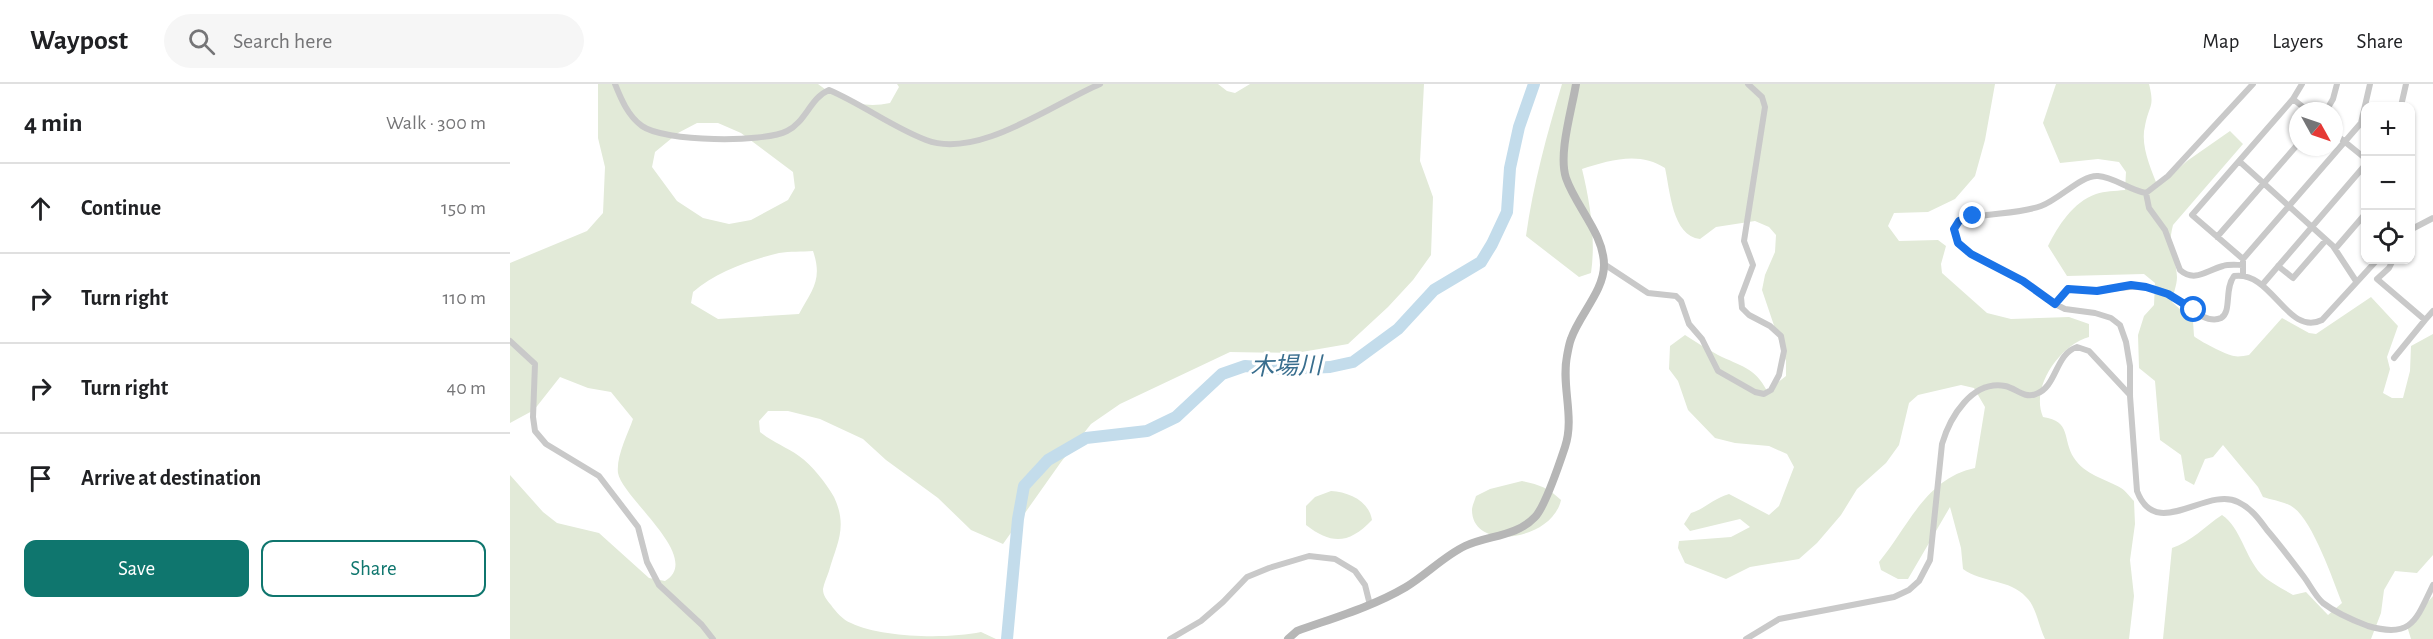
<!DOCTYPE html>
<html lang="en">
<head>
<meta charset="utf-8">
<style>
  :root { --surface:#fff; --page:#f6f6f6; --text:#202124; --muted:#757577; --line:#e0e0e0; --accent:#0f766e }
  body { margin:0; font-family:"Alegreya Sans","Noto Sans JP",sans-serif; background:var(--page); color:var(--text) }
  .controls { position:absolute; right:18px; top:18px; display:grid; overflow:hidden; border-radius:12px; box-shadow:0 2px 4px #0004 }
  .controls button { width:54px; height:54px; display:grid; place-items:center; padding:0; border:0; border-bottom:2px solid var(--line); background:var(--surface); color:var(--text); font:30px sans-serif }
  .compass { position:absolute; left:1779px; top:18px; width:54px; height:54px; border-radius:50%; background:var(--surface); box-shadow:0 2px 4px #0004; rotate:130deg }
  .stop { position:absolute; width:18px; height:18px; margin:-14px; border:4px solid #1a73e8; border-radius:50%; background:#fff }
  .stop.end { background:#1a73e8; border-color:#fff; box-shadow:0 2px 6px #0008 }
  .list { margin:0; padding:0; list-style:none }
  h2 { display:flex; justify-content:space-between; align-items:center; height:78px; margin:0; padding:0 24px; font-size:26px }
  h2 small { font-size:20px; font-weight:400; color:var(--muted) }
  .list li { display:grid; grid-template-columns:39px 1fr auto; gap:18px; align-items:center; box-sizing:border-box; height:90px; padding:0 24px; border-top:2px solid var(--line) }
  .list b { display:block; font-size:22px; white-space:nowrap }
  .list em { font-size:20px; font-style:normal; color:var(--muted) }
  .actions { display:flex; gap:12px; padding:18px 24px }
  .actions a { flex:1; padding:14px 0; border:2px solid var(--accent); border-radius:12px; text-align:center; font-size:21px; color:var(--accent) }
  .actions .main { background:var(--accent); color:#fff }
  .icon { flex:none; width:33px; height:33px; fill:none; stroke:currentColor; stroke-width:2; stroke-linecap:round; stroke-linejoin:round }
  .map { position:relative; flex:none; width:1923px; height:555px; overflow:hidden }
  header { display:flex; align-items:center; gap:36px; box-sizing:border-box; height:84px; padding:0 30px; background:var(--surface); border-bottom:2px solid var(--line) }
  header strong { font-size:28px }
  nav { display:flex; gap:33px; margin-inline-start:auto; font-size:21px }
  .search { width:420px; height:54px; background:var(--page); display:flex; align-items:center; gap:15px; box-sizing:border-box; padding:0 21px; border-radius:33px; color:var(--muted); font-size:22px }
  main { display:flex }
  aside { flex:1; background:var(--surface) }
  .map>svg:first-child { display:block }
</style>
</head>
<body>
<header>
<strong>Waypost</strong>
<div class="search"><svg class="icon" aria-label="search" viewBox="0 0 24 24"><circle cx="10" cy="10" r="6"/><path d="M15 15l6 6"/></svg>Search here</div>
<nav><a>Map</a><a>Layers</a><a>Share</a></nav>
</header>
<main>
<aside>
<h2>4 min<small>Walk · 300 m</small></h2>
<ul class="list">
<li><svg class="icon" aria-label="ahead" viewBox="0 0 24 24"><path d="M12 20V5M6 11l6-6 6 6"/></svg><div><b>Continue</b></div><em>150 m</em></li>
<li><svg class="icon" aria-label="right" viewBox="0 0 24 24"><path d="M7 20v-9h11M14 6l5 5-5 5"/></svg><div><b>Turn right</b></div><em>110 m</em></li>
<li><svg class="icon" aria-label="right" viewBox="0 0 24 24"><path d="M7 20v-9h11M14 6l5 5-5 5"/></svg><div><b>Turn right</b></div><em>40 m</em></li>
<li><svg class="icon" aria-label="arrive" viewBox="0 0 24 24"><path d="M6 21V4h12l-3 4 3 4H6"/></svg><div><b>Arrive at destination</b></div></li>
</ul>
<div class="actions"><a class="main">Save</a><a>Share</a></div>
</aside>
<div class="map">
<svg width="1923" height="555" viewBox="0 0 1923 555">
  <rect width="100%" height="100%" fill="#fff"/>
  <!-- green -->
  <path fill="#e2ead8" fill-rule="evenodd" d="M 88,0 L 308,0 C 330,17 353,25 380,19 L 389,3 L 387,0 L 708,0 L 717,7 L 725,9 L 740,0 L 914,0 L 910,77 L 923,113 L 921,171 L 903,196 L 878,223 L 838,260 L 786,269 L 720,268 L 610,320 L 581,340 L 551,378 L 493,460 L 461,446 L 428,414 L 376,376 L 353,355 L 310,335 L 278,327 L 258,327 L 249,337 L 250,348 C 262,358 276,363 289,372 C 302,381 316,399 324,413 C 338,443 327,459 319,487 C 317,493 314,499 313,505 C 313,512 317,516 321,521 C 326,528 333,536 341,539 C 372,554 438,555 471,548 L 486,555 L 0,555 L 0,391 L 33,428 L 47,439 L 89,449 L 139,494 L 155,497 C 194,474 112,414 108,389 C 106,372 118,350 123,335 L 101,308 L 78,304 L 50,293 L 24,326 L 0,339 L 0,179 L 77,147 L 93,129 L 95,83 L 88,54 ZM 187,39 L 208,39 L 231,49 L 283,88 L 285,104 L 278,116 L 241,136 L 219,140 L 193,134 L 167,117 L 142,83 L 145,68 L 168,49 ZM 303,167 C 313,196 302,206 289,230 L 208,235 L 181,219 L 183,208 C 206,188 239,176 269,169 C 280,167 292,168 303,167 Z
    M 1052,0 L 1485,0 L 1475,56 L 1465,92 L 1445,115 L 1418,128 L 1384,129 L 1378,142 L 1389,157 L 1428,156 L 1436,162 L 1431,180 L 1432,189 L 1477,229 L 1501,235 L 1559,233 L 1579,240 L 1579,253 C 1550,261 1520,303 1533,333 C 1562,337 1552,355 1564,374 C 1574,390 1595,395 1611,404 C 1616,407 1620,413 1624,417 L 1625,440 L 1620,476 L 1624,512 L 1619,555 L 1535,555 C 1529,543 1526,522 1516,513 C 1500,495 1472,499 1453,485 L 1451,464 L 1440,423 L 1398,495 L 1388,495 L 1371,486 L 1369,478 C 1398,443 1416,394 1465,384 L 1475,323 L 1464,304 L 1451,301 L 1408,311 L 1399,319 L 1389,361 L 1376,379 L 1347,405 L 1331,431 L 1307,459 L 1289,475 L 1240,483 L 1216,495 L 1175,479 L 1168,464 L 1169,457 L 1221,453 L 1240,443 L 1230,435 L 1180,447 L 1174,440 L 1181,429 C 1195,425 1204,414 1219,410 L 1259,431 L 1269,422 L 1284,383 L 1277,370 L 1259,362 L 1225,359 L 1205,354 L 1178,326 L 1168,297 L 1159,285 L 1160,262 L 1175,251 C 1186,258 1197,265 1208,271 C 1230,282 1245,283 1257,307 L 1276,292 L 1276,277 L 1252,206 L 1255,191 L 1265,168 L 1266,151 L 1259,143 L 1245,137 L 1206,143 L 1190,155 C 1162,152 1160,106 1155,84 C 1130,67 1099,76 1072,85 C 1080,118 1086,155 1081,189 L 1069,193 L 1016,152 C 1023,101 1037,50 1052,0 Z
    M 1546,0 L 1639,0 C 1645,24 1639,20 1635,42 C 1630,61 1641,85 1648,103 L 1677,77 L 1720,47 L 1733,60 L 1663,141 C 1656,169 1666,170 1667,193 C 1667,201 1663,210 1662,218 L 1683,237 L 1684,252 C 1687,256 1719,272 1724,272 C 1728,273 1734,272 1739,271 L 1772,234 L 1799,249 L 1806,250 L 1861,213 L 1888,242 L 1877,273 L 1880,285 L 1873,309 L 1882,314 L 1893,314 L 1900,287 L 1901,262 L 1923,250 L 1923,471 L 1907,489 L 1885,487 L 1874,506 L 1871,529 L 1861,555 L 1653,555 L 1662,464 C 1681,458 1695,442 1712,431 C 1731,444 1735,473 1751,490 C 1759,498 1773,505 1783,511 L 1796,508 L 1818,531 L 1832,519 C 1823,496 1803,438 1784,424 C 1777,418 1762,416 1753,413 L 1748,403 L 1713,361 L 1703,373 L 1695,375 L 1684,401 L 1675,396 L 1671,371 L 1650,356 L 1645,297 L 1629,284 L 1628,251 L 1634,232 L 1644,221 L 1645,199 L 1634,190 L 1557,192 L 1538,162 C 1548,142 1563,118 1586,110 C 1595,107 1605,107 1615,106 L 1616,88 L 1609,78 L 1588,75 L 1550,79 L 1533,39 Z
    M 1012,397 C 1028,400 1039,404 1051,416 C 1042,457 962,468 962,426 C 962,422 965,416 966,412 L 980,405 Z
    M 821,407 C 839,408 859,417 862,436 C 839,460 822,461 796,441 L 796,422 L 805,413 Z
    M 1923,512 L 1923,555 L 1901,555 L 1897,542 Z"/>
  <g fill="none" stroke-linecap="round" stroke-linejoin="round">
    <!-- river -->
    <path stroke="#c3dceb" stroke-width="12" d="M 497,555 L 508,435 L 514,402 L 538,376 L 576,354 L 637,347 L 666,333 L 712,290 L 735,282 L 773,285 L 820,283 L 843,278 L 888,245 L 924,206 L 971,178 L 982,160 L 997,128 L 1000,84 L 1009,43 L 1024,0"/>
    <!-- street -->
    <path stroke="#c9c9c9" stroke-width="6" d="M 105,0 C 111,15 118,32 132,42 C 154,58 254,59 277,47 C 296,38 300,14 319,6 C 352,20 382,43 416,56 C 467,76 543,20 590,0
      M 1743,0 L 1658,92 L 1636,109 C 1619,106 1604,93 1588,92 C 1571,91 1550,115 1531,122 C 1505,131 1476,128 1449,137 L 1444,145 L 1448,160 L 1461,170 L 1513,197 L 1545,220 L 1555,225 L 1585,229 L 1601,234 L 1610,241 L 1616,258 L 1620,282 L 1620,312 L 1627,407 C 1646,458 1696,402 1728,418 C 1741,424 1749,435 1757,446 C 1770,461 1782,477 1794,493 C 1800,501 1805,512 1813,519 C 1826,529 1842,536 1858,542 C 1902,555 1906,536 1923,501
      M 1783,15 L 1792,0
      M 1891,22 L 1896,0
      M 1816,27 L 1823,15 L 1827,0
      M 1824,49 L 1856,75
      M 1729,77 L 1823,162 L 1846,197
      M 1636,109 L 1639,124 L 1655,146 L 1670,186 C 1685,199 1697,186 1713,182 C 1719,180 1726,181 1733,181
      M 1900,146 L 1923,134
      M 1707,153 L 1788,60
      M 1825,165 L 1856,129
      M 1733,175 L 1682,131 L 1783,15 L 1798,27
      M 1883,176 L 1879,184 L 1867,195 L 1915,236 L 1884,274
      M 1094,180 L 1138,209 L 1166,212 L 1171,217 L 1179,240 L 1192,255 L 1208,287 L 1245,308 L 1254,310 L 1261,306 L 1269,291 L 1274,267 L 1271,252 L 1260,242 L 1239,231 L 1232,224 L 1231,213 L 1243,181 L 1234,157 L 1255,23 L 1252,13 L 1238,0
      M 1768,182 L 1783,194 L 1816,156
      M 1733,191 L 1733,175 L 1851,39 L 1860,0
      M 1752,201 L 1856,80
      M 1545,220 L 1558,205 C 1567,205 1576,207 1586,206 C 1612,206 1627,197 1654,208 C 1670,215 1694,242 1711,234 C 1722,228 1714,205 1724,192 C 1762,186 1777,253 1812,236 L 1867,176
      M 1915,236 L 1923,227
      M 0,257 L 25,280 L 23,333 L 25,347 L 36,360 L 89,392 L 128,443 L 137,478 L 149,501 L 192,541 L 203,555
      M 660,555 L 691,537 L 713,518 L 737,493 L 759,484 L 799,472 L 825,475 L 845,487 L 855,501 L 860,521
      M 1236,555 L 1269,535 L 1384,513 L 1399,506 L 1409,497 L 1420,476 L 1432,360 C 1440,333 1462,296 1495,302 C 1506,304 1514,315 1526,310 C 1547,303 1545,270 1567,263 L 1579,267 L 1620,311"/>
    <!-- secondary -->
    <path stroke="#b6b6b6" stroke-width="8" d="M 778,555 L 787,547 C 823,534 862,523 896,503 C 916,491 934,472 955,462 C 978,451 1006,453 1025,433 C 1035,423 1050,378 1055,363 C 1065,333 1051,302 1057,272 C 1058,267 1059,260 1061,255 C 1069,231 1094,207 1094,181 C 1094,150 1066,123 1056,94 C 1048,70 1062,25 1066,0"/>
  </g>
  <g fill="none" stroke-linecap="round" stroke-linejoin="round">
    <!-- route -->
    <path stroke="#1a73e8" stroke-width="8" d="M 1463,132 L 1449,137 L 1444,145 L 1448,159 L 1461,170 L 1513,197 L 1545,220 L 1558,205 L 1587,207 L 1621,201 L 1636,203 L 1658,210 L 1684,226"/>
  </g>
  <g text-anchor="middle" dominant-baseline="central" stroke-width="6" stroke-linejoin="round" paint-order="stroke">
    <!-- water labels -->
    <g font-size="24" font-style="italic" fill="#396e8e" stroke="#fff">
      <text transform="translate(776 283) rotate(-1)">木場川</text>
    </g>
  </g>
</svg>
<div class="controls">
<button>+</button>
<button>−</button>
<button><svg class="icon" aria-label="locate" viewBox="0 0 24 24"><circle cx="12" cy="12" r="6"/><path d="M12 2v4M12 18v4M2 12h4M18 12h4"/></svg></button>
</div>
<svg class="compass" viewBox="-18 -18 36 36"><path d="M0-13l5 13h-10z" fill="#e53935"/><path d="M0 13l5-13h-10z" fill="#757577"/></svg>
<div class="stop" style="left:1684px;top:226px"></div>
<div class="stop end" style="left:1463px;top:132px"></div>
</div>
</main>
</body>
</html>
